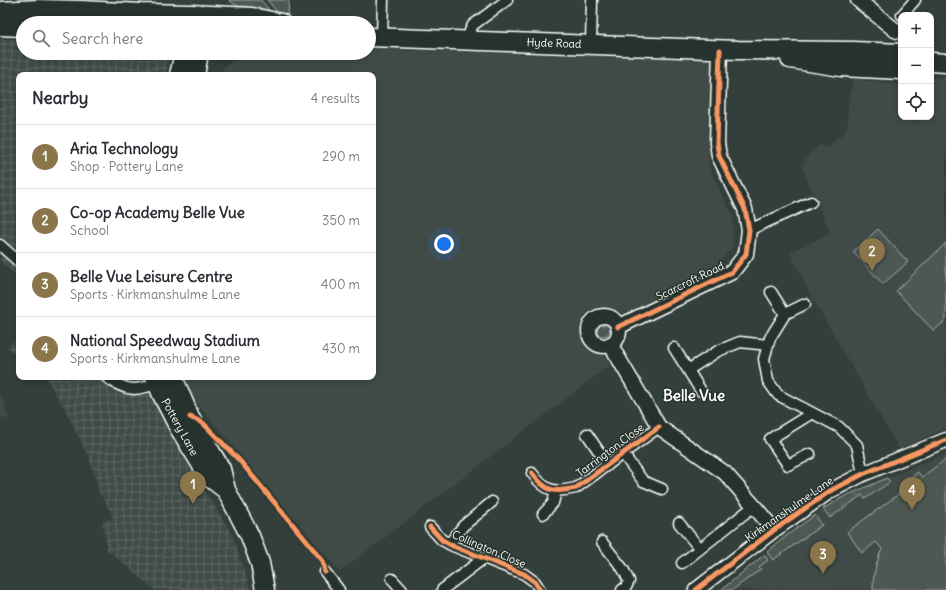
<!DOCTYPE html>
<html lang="en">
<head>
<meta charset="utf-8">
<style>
  :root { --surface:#fff; --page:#f7f7f7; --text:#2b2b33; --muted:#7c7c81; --line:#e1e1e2; --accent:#8a764a }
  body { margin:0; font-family:Delius,sans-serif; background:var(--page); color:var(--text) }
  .controls { position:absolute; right:12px; top:12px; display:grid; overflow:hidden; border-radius:8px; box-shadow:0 2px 6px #0003 }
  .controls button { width:36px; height:36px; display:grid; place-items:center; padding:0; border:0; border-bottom:1px solid var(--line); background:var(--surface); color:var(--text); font:20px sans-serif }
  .you { position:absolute; left:444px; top:244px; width:14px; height:14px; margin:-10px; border:3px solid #fff; border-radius:50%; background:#1a73e8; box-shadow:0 0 0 6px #1a73e833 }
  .badge { display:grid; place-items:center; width:26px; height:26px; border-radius:50%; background:var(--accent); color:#fff; font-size:13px; font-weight:700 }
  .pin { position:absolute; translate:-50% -33px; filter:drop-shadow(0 1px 2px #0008) }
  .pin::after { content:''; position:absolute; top:21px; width:14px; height:12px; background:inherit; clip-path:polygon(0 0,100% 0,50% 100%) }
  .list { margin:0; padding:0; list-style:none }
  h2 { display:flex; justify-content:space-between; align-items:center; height:52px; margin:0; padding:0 16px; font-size:17px }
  h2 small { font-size:13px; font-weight:400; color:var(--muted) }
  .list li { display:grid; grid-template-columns:26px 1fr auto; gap:12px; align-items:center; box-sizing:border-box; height:64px; padding:0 16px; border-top:1px solid var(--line) }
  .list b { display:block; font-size:15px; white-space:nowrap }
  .list p { margin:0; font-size:13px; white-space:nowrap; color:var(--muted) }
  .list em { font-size:13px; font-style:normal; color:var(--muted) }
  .icon { flex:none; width:22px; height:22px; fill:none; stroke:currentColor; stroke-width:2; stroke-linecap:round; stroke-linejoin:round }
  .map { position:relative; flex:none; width:946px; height:590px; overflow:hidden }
  .search { position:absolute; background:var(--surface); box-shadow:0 2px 6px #0003; left:16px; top:16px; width:360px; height:44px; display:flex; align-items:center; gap:10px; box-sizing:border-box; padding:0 14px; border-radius:22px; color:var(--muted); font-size:15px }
  .panel { position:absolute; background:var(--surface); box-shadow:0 2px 6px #0003; left:16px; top:72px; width:360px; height:308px; border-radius:8px }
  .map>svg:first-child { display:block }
</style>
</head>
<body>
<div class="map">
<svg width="946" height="590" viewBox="0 0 946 590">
  <defs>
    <pattern id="industrial-grid" width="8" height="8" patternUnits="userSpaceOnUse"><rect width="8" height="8" fill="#404c47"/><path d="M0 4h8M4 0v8" fill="none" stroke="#5d6763"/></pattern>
    <pattern id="grass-tufts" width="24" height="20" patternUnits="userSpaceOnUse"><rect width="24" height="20" fill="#4d5853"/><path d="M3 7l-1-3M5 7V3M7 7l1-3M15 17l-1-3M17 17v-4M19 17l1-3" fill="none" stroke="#68716d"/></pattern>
  </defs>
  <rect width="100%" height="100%" fill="#333f3a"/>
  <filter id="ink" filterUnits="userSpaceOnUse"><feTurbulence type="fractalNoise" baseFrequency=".025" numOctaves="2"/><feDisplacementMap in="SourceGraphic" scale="8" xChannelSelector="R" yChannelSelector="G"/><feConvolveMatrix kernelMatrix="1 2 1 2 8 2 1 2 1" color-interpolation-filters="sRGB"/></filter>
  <g filter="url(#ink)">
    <!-- built -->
    <path fill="#404c47" d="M 369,49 L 711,60 L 709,168 L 733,217 L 734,246 L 713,268 L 691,284 L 676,293 L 628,311 L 619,313 L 602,308 L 591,310 L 586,314 L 582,319 L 581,324 L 583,339 L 585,343 L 590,348 L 602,353 L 610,365 L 340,572 L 192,398 L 187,388 L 187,377 L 373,377 L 373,75 L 216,75 L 234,59 L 248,53 L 369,53 Z
      M 946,77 L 946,428 L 899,449 L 808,290 L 790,252 L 831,233 L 801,166 L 811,152 L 819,145 L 829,147 L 836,138 L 843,135 L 848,123 L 848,107 L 853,79 L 901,85 L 901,117 L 931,117 L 931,78 Z
      M 0,391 L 9,418 L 0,418 Z
      M 946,454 L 946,590 L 721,590 L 786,536 L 828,506 L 843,497 L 863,488 Z"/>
    <!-- industrial -->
    <path fill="url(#industrial-grid)" d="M 0,39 L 23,39 L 23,53 L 166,53 L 168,56 L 167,75 L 19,75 L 19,278 L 0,261 Z
      M 19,335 L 19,358 L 8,347 Z
      M 46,377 L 147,377 L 156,399 L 189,466 L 232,534 L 251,590 L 155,590 L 107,550 L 102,521 L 113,519 L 110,511 L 99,492 L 90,460 L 67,413 Z"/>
    <!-- grass -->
    <path fill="url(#grass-tufts)" stroke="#a6aca9" d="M 229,0 L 261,0 L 270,11 C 256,9 239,10 229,0 Z
      M 267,0 L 289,0 L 288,15 L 277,12 Z
      M596 329a7 7 0 1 1 14 0a7 7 0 1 1-14 0Z
      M 887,478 L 890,482 L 865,499 L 862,495 L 830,518 L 823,509 L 843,497 Z
      M 815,515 L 822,525 L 773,560 L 767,552 L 786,536 Z
      M 764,555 L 768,560 L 759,567 L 761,569 L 732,590 L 721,590 Z"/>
    <!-- pitch -->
    <path fill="#4d5853" stroke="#a6aca9" d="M 878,229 L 908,262 L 883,284 L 853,252 Z
      M 946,243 L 946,320 L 934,331 L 896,291 Z
      M 946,459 L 946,590 L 873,590 C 873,575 876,562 882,549 L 876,542 L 862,553 L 847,532 L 907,488 L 904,483 L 918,472 L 922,477 Z"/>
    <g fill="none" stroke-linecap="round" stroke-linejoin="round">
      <!-- street casing -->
      <g stroke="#fff" stroke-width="13">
        <path id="street" d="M 902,15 L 915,0
          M 382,38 L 383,0
          M 469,41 L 470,31 L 473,25 L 507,0
          M 591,45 L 592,0
          M 749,230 L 811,202
          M 0,245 L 19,262
          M 771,292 L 785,314
          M 805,304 L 785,314 L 770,338 L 764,359 L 768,381 L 778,395 L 839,427 L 857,445 L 863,474
          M 674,348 L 688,370
          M 106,377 C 128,393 137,391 162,382
          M 701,391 L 688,370 L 718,351 L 740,342 L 768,345
          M 587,434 L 608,465
          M 623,454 L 643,481 L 662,489
          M 810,454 L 788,465 L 770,439 L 812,413
          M 532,473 C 546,492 554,493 576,488 L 659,427
          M 543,514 L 553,503 L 556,491
          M 679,523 L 700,549
          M 430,527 L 442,540 L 453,546 L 524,574 L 535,582 L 540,590
          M 602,542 L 623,569 L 629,581 L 626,587 L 622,590
          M 449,544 L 463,526 L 492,502
          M 682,563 L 754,506
          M 325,572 L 339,590
          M 392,579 L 402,590
          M 442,590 L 484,558"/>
      </g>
      <!-- secondary casing -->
      <g stroke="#fff" stroke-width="17">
        <path id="secondary" d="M 858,0 L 895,30 L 901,32
          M589 331a15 15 0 1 1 30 0a15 15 0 1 1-30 0Z
          M 618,327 L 732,272 L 746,254 L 749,230 L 745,209 L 719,156 L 717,143 L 720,50
          M 610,344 L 659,427 L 725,473 L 754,506 L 774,530
          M 696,590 L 774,530 L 830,491 L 863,474 L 946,440"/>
      </g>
      <!-- highway casing -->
      <g stroke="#fff" stroke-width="21">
        <path id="highway" d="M 0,11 L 38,9 L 81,10 L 142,13 L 190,14 L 252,17 L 281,23
          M 0,26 L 23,27
          M 369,37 L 738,50 L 853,51 L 901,53
          M 790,59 L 841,67 L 901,70
          M 931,62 L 946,63
          M 179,75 L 184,53
          M 195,75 L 199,53
          M 155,377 L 162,395 L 179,428 L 209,477 L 226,490
          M 173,377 L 190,417 L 221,469 L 226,490 L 250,536 L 260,563 L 265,590"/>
      </g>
      <!-- street -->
      <use href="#street" stroke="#26332d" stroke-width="10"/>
      <!-- secondary -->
      <use href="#secondary" stroke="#26332d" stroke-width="14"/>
      <!-- highway -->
      <use href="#highway" stroke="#26332d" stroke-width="18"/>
      <!-- cycleway casing -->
      <g stroke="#26332d" stroke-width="8">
        <path id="cycleway" d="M 618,327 L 732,272 L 746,254 L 749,230 L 745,209 L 719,156 L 717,143 L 720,50
          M 190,417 L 203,423 L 240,461 L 323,561 L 325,572
          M 532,473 C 546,492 554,493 576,488 L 659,427
          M 430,527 L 442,540 L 453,546 L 524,574 L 535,582 L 540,590
          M 696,590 L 774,530 L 830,491 L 863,474 L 946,440"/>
      </g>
      <!-- cycleway -->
      <use href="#cycleway" stroke="#f99763" stroke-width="5"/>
    </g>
  </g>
  <g text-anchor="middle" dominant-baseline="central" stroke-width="3" stroke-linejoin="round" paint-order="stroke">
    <!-- street labels -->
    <g font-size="11" fill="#fff" stroke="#26332d">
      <text transform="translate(554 43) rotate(2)">Hyde Road</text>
      <text transform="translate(690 281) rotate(-26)">Scarcroft Road</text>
      <text transform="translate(180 427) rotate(61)">Pottery Lane</text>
      <text transform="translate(610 450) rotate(-37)">Tarrington Close</text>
      <text transform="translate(789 509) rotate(-35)">Kirkmanshulme Lane</text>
      <text transform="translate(489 549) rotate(23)">Collington Close</text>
    </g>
    <!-- district labels -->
    <g font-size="15" font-weight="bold" fill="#fff" stroke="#26332d">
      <text x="694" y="395">Belle Vue</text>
    </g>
  </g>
</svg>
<div class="controls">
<button>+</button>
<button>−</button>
<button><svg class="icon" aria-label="locate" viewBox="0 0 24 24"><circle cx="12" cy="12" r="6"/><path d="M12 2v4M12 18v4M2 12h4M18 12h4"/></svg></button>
</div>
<div class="you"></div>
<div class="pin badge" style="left:193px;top:504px">1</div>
<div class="pin badge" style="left:872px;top:271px">2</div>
<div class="pin badge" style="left:823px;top:574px">3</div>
<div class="pin badge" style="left:912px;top:510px">4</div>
<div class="search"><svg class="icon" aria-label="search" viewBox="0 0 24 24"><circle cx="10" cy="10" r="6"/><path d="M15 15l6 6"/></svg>Search here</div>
<section class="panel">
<h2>Nearby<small>4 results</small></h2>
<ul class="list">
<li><span class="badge">1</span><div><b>Aria Technology</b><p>Shop · Pottery Lane</p></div><em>290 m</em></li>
<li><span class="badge">2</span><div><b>Co-op Academy Belle Vue</b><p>School</p></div><em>350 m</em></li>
<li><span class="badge">3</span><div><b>Belle Vue Leisure Centre</b><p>Sports · Kirkmanshulme Lane</p></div><em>400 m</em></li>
<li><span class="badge">4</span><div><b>National Speedway Stadium</b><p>Sports · Kirkmanshulme Lane</p></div><em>430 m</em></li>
</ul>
</section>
</div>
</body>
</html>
